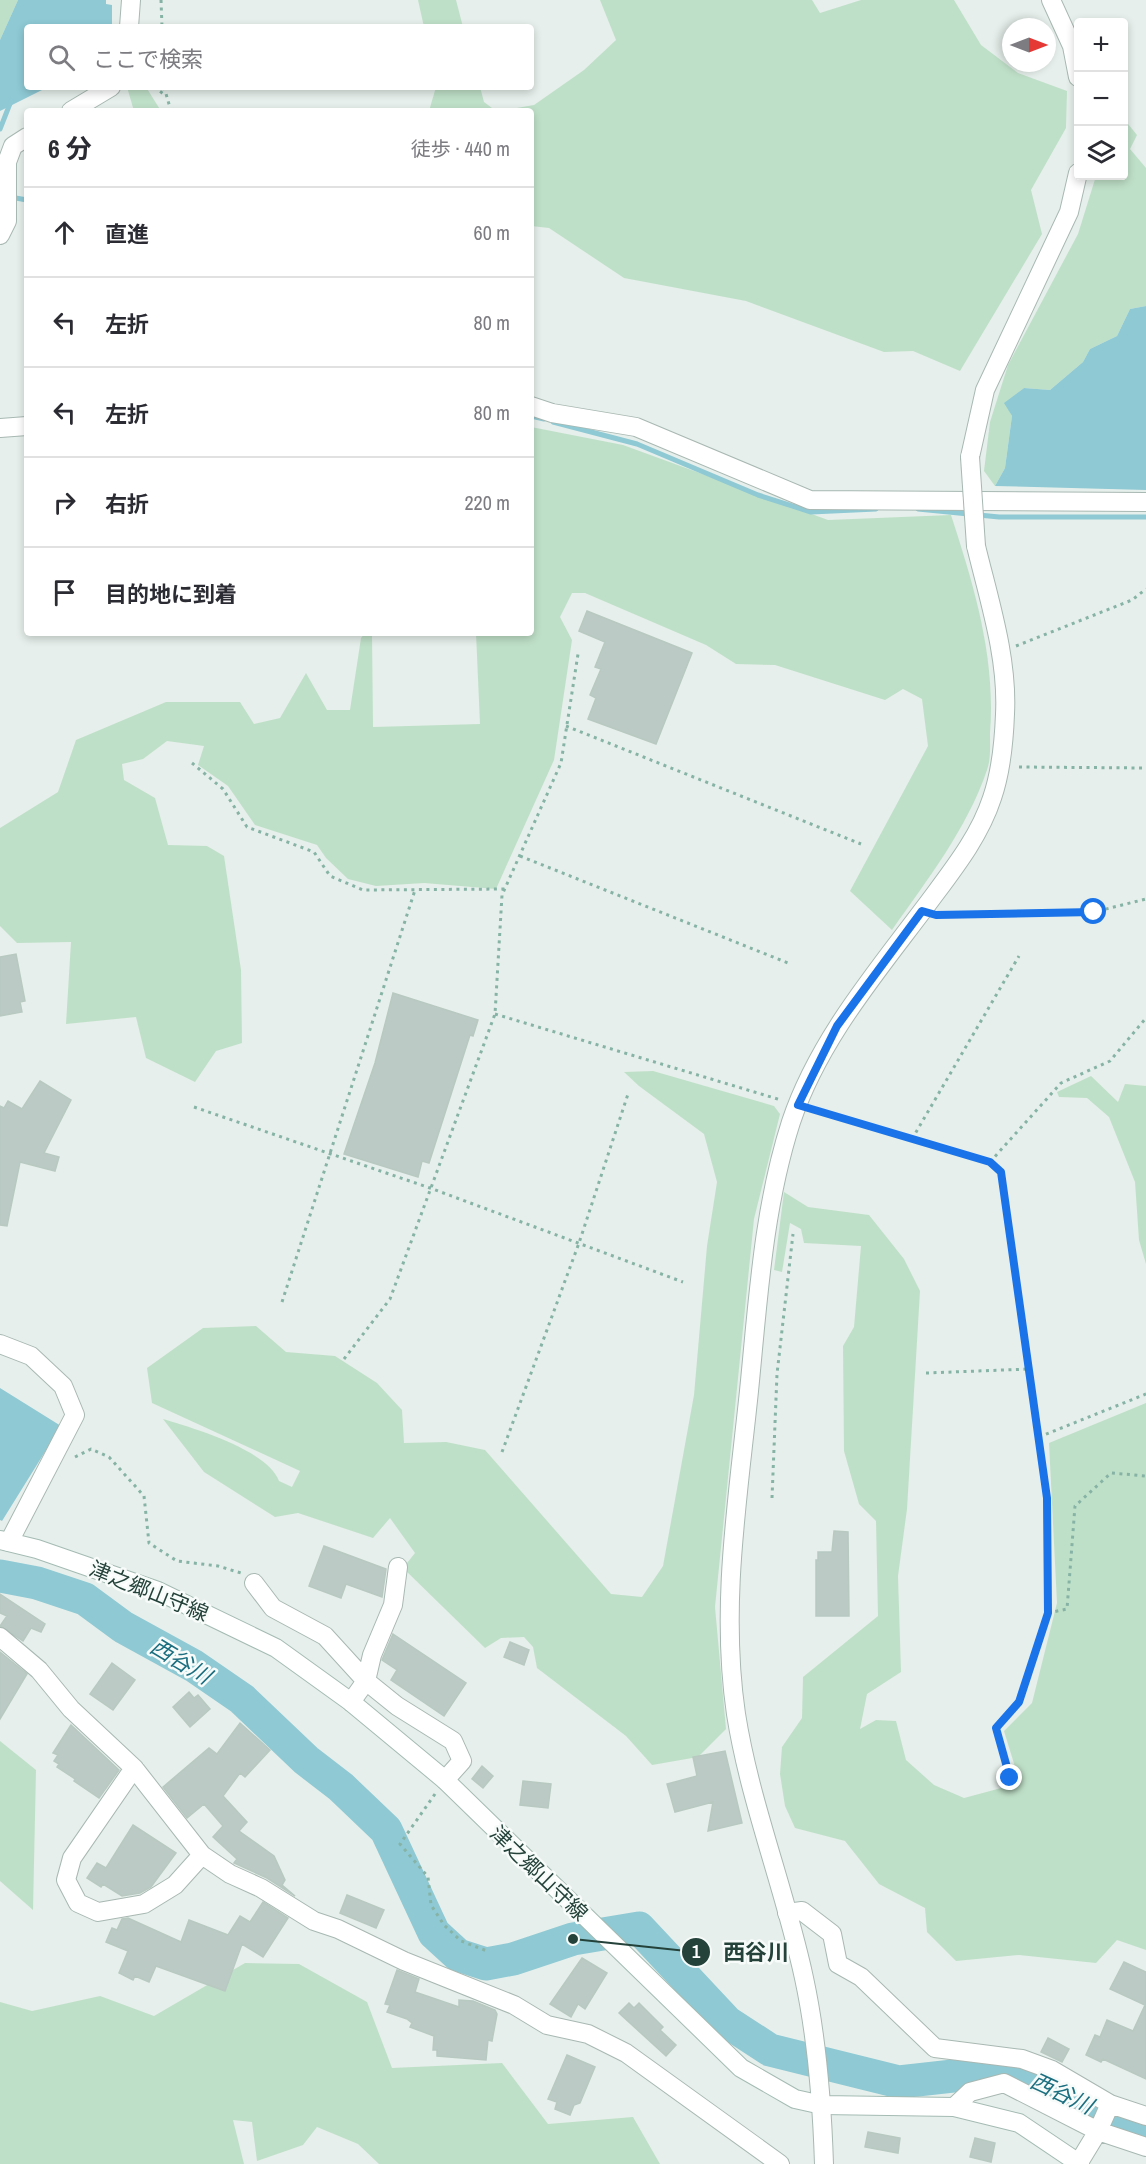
<!DOCTYPE html>
<html lang="ja">
<head>
<meta charset="utf-8">
<style>
  :root { --surface:#fff; --page:#f7f7f7; --text:#2b2b33; --muted:#7c7c81; --line:#e1e1e2 }
  body { margin:0; font-family:"Archivo Narrow","Noto Sans JP",sans-serif; background:var(--page); color:var(--text) }
  .controls { position:absolute; right:18px; top:18px; display:grid; overflow:hidden; border-radius:6px; box-shadow:0 3px 9px #0003 }
  .controls button { width:54px; height:54px; display:grid; place-items:center; padding:0; border:0; border-bottom:2px solid var(--line); background:var(--surface); color:var(--text); font:30px sans-serif }
  .compass { position:absolute; left:1002px; top:18px; width:54px; height:54px; border-radius:50%; background:var(--surface); box-shadow:0 3px 9px #0003; rotate:90deg }
  .stop { position:absolute; width:18px; height:18px; margin:-14px; border:4px solid #1a73e8; border-radius:50%; background:#fff }
  .stop.end { background:#1a73e8; border-color:#fff; box-shadow:0 2px 6px #0008 }
  .list { margin:0; padding:0; list-style:none }
  h2 { display:flex; justify-content:space-between; align-items:center; height:78px; margin:0; padding:0 24px; font-size:26px }
  h2 small { font-size:20px; font-weight:400; color:var(--muted) }
  .list li { display:grid; grid-template-columns:39px 1fr auto; gap:18px; align-items:center; box-sizing:border-box; height:90px; padding:0 24px; border-top:2px solid var(--line) }
  .list b { display:block; font-size:22px; white-space:nowrap }
  .list em { font-size:20px; font-style:normal; color:var(--muted) }
  .icon { flex:none; width:33px; height:33px; fill:none; stroke:currentColor; stroke-width:2; stroke-linecap:round; stroke-linejoin:round }
  .map { position:relative; flex:none; width:1146px; height:2164px; overflow:hidden }
  .search { position:absolute; background:var(--surface); box-shadow:0 3px 9px #0003; left:24px; top:24px; width:510px; height:66px; display:flex; align-items:center; gap:15px; box-sizing:border-box; padding:0 21px; border-radius:6px; color:var(--muted); font-size:22px }
  .panel { position:absolute; background:var(--surface); box-shadow:0 3px 9px #0003; left:24px; top:108px; width:510px; height:528px; border-radius:6px }
  .map>svg:first-child { display:block }
</style>
</head>
<body>
<div class="map">
<svg width="1146" height="2164" viewBox="0 0 1146 2164">
  <rect width="100%" height="100%" fill="#e6efeb"/>
  <!-- green -->
  <path fill="#bfe0c8" d="M 0,0 L 18,0 L 0,40 Z
    M 418,0 L 456,0 L 463,27 L 424,27 Z
    M 600,0 L 812,0 L 820,13 L 861,0 L 954,0 L 981,45 L 1018,73 L 1067,91 L 1066,128 L 1031,190 L 1042,234 L 960,371 L 913,351 L 884,352 L 746,301 L 624,278 L 549,228 L 531,226 L 531,111 L 500,111 L 534,105 L 584,70 L 616,40 Z
    M 127,87 L 146,87 L 161,111 L 134,111 Z
    M 436,87 L 480,87 L 484,102 L 496,111 L 429,111 Z
    M 1124,119 L 1137,135 L 1130,149 L 1146,168 L 1146,306 L 1130,309 L 1117,336 L 1090,349 L 1083,362 L 1050,390 L 1024,388 L 1005,403 L 1012,416 L 1005,468 L 995,486 L 984,471 L 990,422 L 1008,365 L 1078,234 L 1096,176 L 1124,176 Z
    M 531,427 L 623,445 L 828,520 L 951,515 C 974,586 996,657 990,733 C 990,745 991,759 987,770 C 967,829 927,880 892,930 L 850,891 L 928,746 L 922,699 L 903,689 L 885,700 L 775,665 L 736,664 L 706,645 L 585,593 L 572,593 L 560,617 L 572,640 L 554,760 L 496,889 L 424,883 L 376,886 L 348,879 L 326,858 L 317,845 L 255,825 L 228,786 L 198,765 L 204,746 L 167,741 L 143,759 L 122,764 L 124,780 L 155,798 L 168,845 L 207,846 L 224,856 L 241,970 L 242,1043 L 216,1051 L 195,1082 L 146,1058 L 136,1017 L 66,1024 L 71,942 L 17,943 L 0,926 L 0,828 L 58,792 L 76,740 L 166,702 L 240,702 L 254,724 L 280,718 L 306,673 L 327,710 L 350,710 L 361,638 L 365,633 L 372,633 L 373,727 L 480,724 L 476,633 L 531,633 Z
    M 653,1071 L 774,1106 L 780,1114 L 754,1219 L 715,1607 L 726,1729 L 698,1757 L 652,1765 L 626,1736 L 537,1668 L 533,1647 L 524,1637 L 501,1638 L 485,1648 L 403,1568 L 415,1553 L 390,1518 L 373,1538 L 298,1513 L 275,1517 L 204,1472 L 163,1419 C 193,1428 268,1450 279,1481 L 292,1487 L 300,1471 L 152,1403 L 147,1368 L 203,1328 L 256,1326 L 286,1352 L 335,1356 L 377,1383 L 402,1410 L 404,1443 L 446,1442 L 485,1450 L 611,1594 L 642,1597 L 663,1566 L 694,1395 L 707,1246 L 717,1182 L 704,1134 L 639,1086 L 624,1072 Z
    M 1091,1076 L 1118,1102 L 1125,1084 L 1146,1086 L 1146,1264 L 1139,1240 L 1135,1182 L 1109,1117 L 1087,1098 L 1059,1097 L 1057,1092 Z
    M 784,1192 L 808,1207 L 869,1215 L 904,1259 L 920,1291 L 907,1509 L 898,1576 L 901,1672 L 867,1694 L 860,1729 L 876,1720 L 896,1721 L 906,1760 L 934,1785 L 964,1798 L 1020,1783 L 1004,1731 L 1032,1703 L 1057,1603 L 1049,1443 L 1146,1403 L 1146,1950 L 1117,1940 L 1096,1963 L 1019,1955 L 956,1961 L 927,1932 L 925,1908 L 879,1884 L 845,1841 L 795,1828 L 785,1806 L 780,1774 L 782,1747 L 802,1718 L 803,1677 L 878,1616 L 876,1521 L 859,1504 L 844,1451 L 843,1346 L 854,1327 L 861,1246 L 804,1243 L 801,1229 L 790,1223 L 782,1272 L 774,1270 Z
    M 0,1741 L 36,1770 L 33,1910 L 0,1881 Z
    M 245,1963 L 299,1964 L 367,2002 L 392,2068 L 502,2063 L 548,2124 L 633,2117 L 660,2164 L 379,2164 L 358,2144 L 317,2127 L 303,2145 L 257,2161 L 252,2122 L 233,2120 L 244,2164 L 0,2164 L 0,2002 L 32,2011 L 100,1996 L 154,2016 Z"/>
  <!-- water -->
  <path fill="#8ec9d4" d="M 18,0 L 106,0 L 106,4 L 112,5 L 112,27 L 27,27 L 27,87 L 48,87 L 0,111 L 0,40 Z
    M 1146,306 L 1146,490 L 995,486 L 1005,468 L 1012,416 L 1004,403 L 1024,388 L 1050,390 L 1083,362 L 1090,349 L 1117,336 L 1130,309 Z
    M 0,1388 L 61,1426 L 2,1521 L 0,1520 Z"/>
  <g fill="none" stroke-linecap="round" stroke-linejoin="round">
    <!-- stream -->
    <path stroke="#8ec9d4" stroke-width="5" d="M 0,129 L 11,101
      M 10,197 L 27,200
      M 531,416 L 544,419
      M 553,422 L 637,444 L 758,495 L 811,512 L 876,509
      M 918,509 L 999,517 L 1146,517"/>
    <!-- river -->
    <path stroke="#8ec9d4" stroke-width="33" d="M 0,1576 L 37,1583 L 85,1599 L 123,1627 L 194,1666 L 242,1699 L 306,1760 L 341,1787 L 386,1830 L 434,1933 L 458,1955 L 486,1964 L 513,1959 L 573,1939 L 639,1928 L 727,2022 L 770,2050 L 899,2082 L 1007,2070 L 1042,2079 L 1137,2133 L 1146,2135"/>
  </g>
  <!-- building -->
  <path fill="#bbcac4" stroke="#b8c9c2" stroke-width="1.5" d="M 587,611 L 692,653 L 656,744 L 588,719 L 596,698 L 590,695 L 601,669 L 595,667 L 605,642 L 579,631 Z
    M 16,954 L 25,1001 L 20,1002 L 22,1012 L 0,1016 L 0,957 Z
    M 393,993 L 478,1020 L 473,1036 L 470,1035 L 429,1163 L 422,1161 L 418,1177 L 344,1154 L 375,1063 Z
    M 40,1081 L 71,1100 L 44,1153 L 59,1157 L 55,1171 L 20,1162 L 7,1226 L 0,1225 L 0,1106 L 4,1108 L 8,1101 L 22,1109 Z
    M 834,1531 L 848,1532 L 849,1616 L 816,1616 L 816,1560 L 818,1560 L 818,1552 L 832,1552 Z
    M 324,1546 L 386,1569 L 382,1597 L 346,1584 L 341,1598 L 309,1586 Z
    M 0,1594 L 45,1624 L 41,1632 L 31,1628 L 23,1641 L 0,1626 L 7,1616 L 0,1613 Z
    M 393,1634 L 466,1683 L 444,1716 L 391,1680 L 397,1670 L 382,1660 Z
    M 510,1642 L 529,1650 L 524,1665 L 504,1657 Z
    M 0,1652 L 27,1674 L 0,1719 Z
    M 112,1663 L 135,1680 L 113,1710 L 90,1694 Z
    M 189,1692 L 194,1698 L 198,1695 L 210,1709 L 190,1727 L 173,1707 Z
    M 240,1723 L 270,1750 L 245,1777 L 240,1773 L 223,1796 L 247,1822 L 239,1831 L 274,1856 L 285,1880 L 282,1885 L 295,1896 L 267,1878 L 234,1863 L 237,1859 L 213,1837 L 223,1826 L 204,1804 L 187,1818 L 163,1787 L 209,1748 L 217,1754 Z
    M 71,1725 L 119,1770 L 99,1798 L 74,1781 L 75,1779 L 57,1767 L 59,1764 L 54,1761 L 58,1755 L 53,1753 Z
    M 725,1751 L 742,1823 L 708,1831 L 713,1802 L 675,1812 L 667,1784 L 697,1776 L 693,1757 Z
    M 482,1766 L 493,1776 L 483,1788 L 472,1779 Z
    M 523,1781 L 551,1784 L 548,1808 L 520,1805 Z
    M 133,1825 L 176,1853 L 151,1887 L 140,1893 L 122,1896 L 103,1884 L 101,1887 L 87,1878 L 97,1863 L 106,1868 Z
    M 347,1895 L 384,1910 L 376,1928 L 340,1913 Z
    M 263,1902 L 288,1918 L 263,1957 L 242,1944 L 225,1991 L 156,1966 L 149,1982 L 135,1976 L 133,1980 L 119,1973 L 128,1951 L 106,1942 L 112,1928 L 117,1930 L 122,1919 L 128,1918 L 181,1942 L 189,1920 L 228,1935 L 240,1916 L 250,1922 Z
    M 582,1958 L 607,1973 L 585,2009 L 578,2004 L 571,2017 L 550,2004 Z
    M 1124,1962 L 1146,1972 L 1146,2079 L 1103,2059 L 1101,2062 L 1086,2055 L 1095,2035 L 1100,2037 L 1107,2020 L 1133,2031 L 1145,2005 L 1110,1989 Z
    M 397,1970 L 419,1979 L 415,1992 L 459,2007 L 459,2000 L 473,2001 L 495,2010 L 497,2014 L 492,2041 L 488,2040 L 486,2060 L 437,2056 L 437,2050 L 433,2050 L 434,2036 L 410,2027 L 412,2023 L 407,2019 L 387,2012 L 390,2005 L 385,2004 Z
    M 629,2003 L 634,2008 L 639,2003 L 663,2027 L 660,2030 L 676,2045 L 666,2056 L 619,2013 Z
    M 1048,2038 L 1069,2049 L 1062,2062 L 1041,2052 Z
    M 567,2055 L 595,2067 L 580,2103 L 574,2105 L 570,2115 L 555,2109 L 557,2102 L 548,2099 Z
    M 868,2132 L 900,2138 L 898,2153 L 865,2147 Z
    M 975,2138 L 995,2143 L 991,2162 L 970,2157 Z"/>
  <g fill="none" stroke-linecap="round" stroke-linejoin="round">
    <!-- minor casing -->
    <g stroke="#a8b8b2" stroke-width="20">
      <path id="minor" d="M 129,27 L 131,0
        M 71,111 L 111,87
        M 0,235 L 7,221 L 7,162 L 13,146 L 27,137
        M 531,406 L 552,413 L 636,427 L 810,500 L 1146,502
        M 0,428 L 27,426
        M 0,1344 L 31,1356 L 63,1386 L 75,1415 L 9,1542
        M 254,1583 L 273,1608 L 325,1636 L 366,1681 L 397,1706 L 453,1741 L 462,1761 L 445,1780
        M 0,1637 L 39,1670 L 71,1709 L 134,1768 L 202,1855 L 230,1874 L 261,1888 L 314,1921 L 338,1929 L 404,1961 L 514,2005 L 547,2025 L 588,2034 L 626,2053 L 780,2164
        M 351,1702 L 366,1681 L 372,1655 L 393,1605 L 398,1567
        M 134,1768 L 72,1858 L 66,1880 L 78,1903 L 98,1912 L 144,1904 L 175,1885 L 202,1855
        M 787,1913 L 802,1911 L 832,1934 L 838,1964 L 861,1977 L 935,2048 L 1022,2059 L 1052,2070 L 1110,2104 L 1146,2116
        M 954,2107 L 970,2092 L 1004,2083 L 1098,2131 L 1146,2147
        M 1078,2164 L 1098,2131 L 1110,2104"/>
    </g>
    <!-- tertiary casing -->
    <g stroke="#a8b8b2" stroke-width="20">
      <path id="tertiary" d="M 1051,0 L 1072,46 L 1078,77
        M 970,457 L 985,390 L 1069,212 L 1078,173
        M 824,2164 C 822,2102 817,2038 804,1978 C 785,1889 750,1803 736,1714 C 720,1606 738,1498 749,1391 C 758,1301 763,1209 791,1122 C 818,1041 875,974 926,906 C 951,872 979,838 992,798 C 1001,772 1004,741 1005,714 C 1008,658 989,600 976,546"/>
    </g>
    <!-- secondary casing -->
    <g stroke="#a4bbb3" stroke-width="20">
      <path id="secondary" d="M 0,1540 L 37,1549 L 158,1591 L 276,1648 L 351,1702 L 445,1780 L 741,2068 L 795,2099 L 822,2105 L 954,2107 L 1019,2123 L 1080,2164"/>
    </g>
    <!-- path -->
    <path stroke="#86b3a5" stroke-width="3" stroke-dasharray="3 4.5" stroke-linecap="butt" d="M 161,0 L 162,27
      M 154,87 L 165,95
      M 164,87 L 171,111
      M 1016,646 L 1132,600 L 1146,589
      M 566,726 L 861,844
      M 192,763 L 223,789 L 247,827 L 314,852 L 330,876 L 363,890 L 505,889
      M 1019,767 L 1146,768
      M 520,856 L 788,963
      M 941,915 L 1094,912 L 1146,899
      M 495,1014 L 781,1100
      M 194,1107 L 430,1188 L 683,1282
      M 813,1109 L 990,1162 L 1001,1172 L 1047,1498 L 1048,1613 L 1019,1702 L 996,1728 L 1009,1778
      M 912,1139 L 1019,956
      M 990,1162 L 1061,1083 L 1110,1061 L 1146,1018
      M 282,1302 L 415,890
      M 344,1359 L 390,1299 L 495,1014 L 502,895 L 561,763 L 578,654
      M 926,1373 L 1029,1369
      M 1039,1437 L 1146,1394
      M 502,1452 L 579,1243 L 628,1094
      M 75,1457 L 91,1449 L 109,1457 L 144,1496 L 149,1543 L 177,1561 L 218,1566 L 241,1573
      M 772,1498 L 777,1374 L 793,1234
      M 1048,1613 L 1067,1609 L 1075,1506 L 1111,1473 L 1146,1476
      M 435,1794 L 400,1844 L 428,1877 L 431,1905 L 444,1925 L 461,1941 L 487,1951"/>
    <!-- minor -->
    <use href="#minor" stroke="#fff" stroke-width="18"/>
    <!-- tertiary -->
    <use href="#tertiary" stroke="#fff" stroke-width="18"/>
    <!-- secondary -->
    <use href="#secondary" stroke="#fff" stroke-width="18"/>
    <!-- tertiary-bridge casing -->
    <g stroke="#a8b8b2" stroke-width="20" stroke-linecap="butt">
      <path id="tertiary-bridge" d="M 970,457 L 976,546"/>
    </g>
    <!-- tertiary-bridge -->
    <use href="#tertiary-bridge" stroke="#fff" stroke-width="18"/>
  </g>
  <g fill="none" stroke-linecap="round" stroke-linejoin="round">
    <!-- route -->
    <path stroke="#1a73e8" stroke-width="8" d="M 1010,1778 L 996,1728 L 1019,1702 L 1048,1613 L 1047,1498 L 1001,1172 L 990,1162 L 798,1105 L 837,1026 L 922,911 L 936,915 L 1094,912"/>
  </g>
  <g text-anchor="middle" dominant-baseline="central" stroke-width="5" stroke-linejoin="round" paint-order="stroke">
    <!-- street labels -->
    <g font-size="21" fill="#24423a" stroke="#f7fbf9">
      <text transform="translate(149 1591) rotate(22)">津之郷山守線</text>
      <text transform="translate(539 1873) rotate(44)">津之郷山守線</text>
    </g>
    <!-- water labels -->
    <g font-size="22" font-style="italic" fill="#1c6f80" stroke="#f7fbf9">
      <text transform="translate(181 1661) rotate(31)">西谷川</text>
      <text transform="translate(1062 2093) rotate(25)">西谷川</text>
    </g>
  </g>
  <!-- callouts -->
  <path fill="none" stroke="#24423a" stroke-width="2" d="M573 1939L696 1952"/>
  <g fill="#24423a" stroke="#f7fbf9" stroke-width="2">
    <circle cx="573" cy="1939" r="6"/>
    <circle cx="696" cy="1952" r="15"/>
  </g>
  <g font-size="18" text-anchor="middle" font-weight="bold" fill="#fff">
    <text x="696" y="1958">1</text>
  </g>
  <g font-size="22" text-anchor="middle" font-weight="bold" fill="#24423a" stroke="#f7fbf9" stroke-width="5" stroke-linejoin="round" paint-order="stroke">
    <text x="756" y="1960">西谷川</text>
  </g>
</svg>
<div class="controls">
<button>+</button>
<button>−</button>
<button><svg class="icon" aria-label="layers" viewBox="0 0 24 24"><path d="M12 4l9 5-9 5-9-5zM3 14l9 5 9-5"/></svg></button>
</div>
<svg class="compass" viewBox="-18 -18 36 36"><path d="M0-13l5 13h-10z" fill="#e53935"/><path d="M0 13l5-13h-10z" fill="#7c7c81"/></svg>
<div class="stop" style="left:1094px;top:912px"></div>
<div class="stop end" style="left:1010px;top:1778px"></div>
<div class="search"><svg class="icon" aria-label="search" viewBox="0 0 24 24"><circle cx="10" cy="10" r="6"/><path d="M15 15l6 6"/></svg>ここで検索</div>
<section class="panel">
<h2>6 分<small>徒歩 · 440 m</small></h2>
<ul class="list">
<li><svg class="icon" aria-label="ahead" viewBox="0 0 24 24"><path d="M12 20V5M6 11l6-6 6 6"/></svg><div><b>直進</b></div><em>60 m</em></li>
<li><svg class="icon" aria-label="left" viewBox="0 0 24 24"><path d="M17 20v-9H6M10 6l-5 5 5 5"/></svg><div><b>左折</b></div><em>80 m</em></li>
<li><svg class="icon" aria-label="left" viewBox="0 0 24 24"><path d="M17 20v-9H6M10 6l-5 5 5 5"/></svg><div><b>左折</b></div><em>80 m</em></li>
<li><svg class="icon" aria-label="right" viewBox="0 0 24 24"><path d="M7 20v-9h11M14 6l5 5-5 5"/></svg><div><b>右折</b></div><em>220 m</em></li>
<li><svg class="icon" aria-label="arrive" viewBox="0 0 24 24"><path d="M6 21V4h12l-3 4 3 4H6"/></svg><div><b>目的地に到着</b></div></li>
</ul>
</section>
</div>
</body>
</html>
